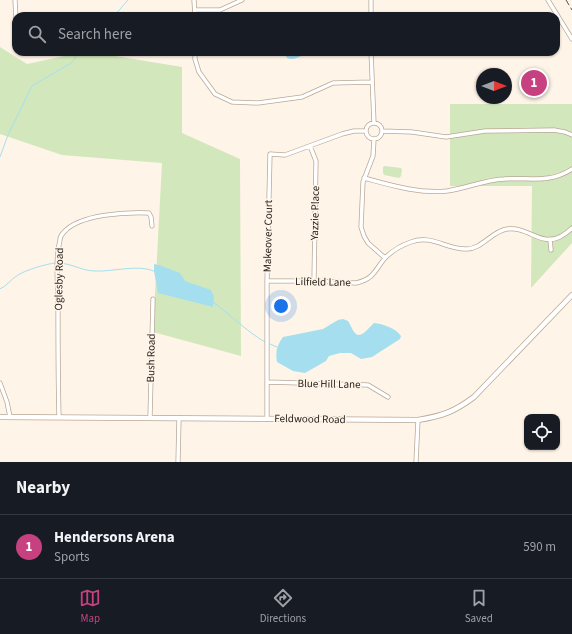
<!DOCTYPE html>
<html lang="en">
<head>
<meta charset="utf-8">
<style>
  :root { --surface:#171b24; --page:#20242c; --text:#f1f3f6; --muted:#9ea1a6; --line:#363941; --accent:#c74180 }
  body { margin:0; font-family:"Source Sans 3",sans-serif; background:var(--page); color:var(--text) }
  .controls { position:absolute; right:12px; bottom:12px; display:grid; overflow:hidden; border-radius:8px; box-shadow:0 1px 3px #0004 }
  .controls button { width:36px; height:36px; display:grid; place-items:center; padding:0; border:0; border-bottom:1px solid var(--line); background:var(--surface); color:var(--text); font:20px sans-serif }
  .compass { position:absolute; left:476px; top:68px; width:36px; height:36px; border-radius:50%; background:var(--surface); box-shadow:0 1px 3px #0004; rotate:90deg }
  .you { position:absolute; left:281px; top:306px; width:14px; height:14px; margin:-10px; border:3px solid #fff; border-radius:50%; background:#1a73e8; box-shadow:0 0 0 6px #1a73e833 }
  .badge { display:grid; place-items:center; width:26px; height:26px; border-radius:50%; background:var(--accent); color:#fff; font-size:13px; font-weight:700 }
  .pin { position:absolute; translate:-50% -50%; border:2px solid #fff; box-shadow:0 1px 4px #0006 }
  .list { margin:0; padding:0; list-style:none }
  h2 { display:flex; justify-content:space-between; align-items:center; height:52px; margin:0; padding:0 16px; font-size:17px }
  h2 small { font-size:13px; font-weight:400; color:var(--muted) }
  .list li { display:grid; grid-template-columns:26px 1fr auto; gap:12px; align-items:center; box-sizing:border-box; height:64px; padding:0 16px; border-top:1px solid var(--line) }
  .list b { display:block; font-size:15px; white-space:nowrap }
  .list p { margin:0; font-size:13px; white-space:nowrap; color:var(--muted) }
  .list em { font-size:13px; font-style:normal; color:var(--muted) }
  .icon { flex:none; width:22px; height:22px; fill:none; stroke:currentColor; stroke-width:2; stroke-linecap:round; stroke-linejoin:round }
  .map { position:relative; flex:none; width:572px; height:462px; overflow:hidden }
  .search { position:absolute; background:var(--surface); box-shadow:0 1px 3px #0004; left:12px; right:12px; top:12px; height:44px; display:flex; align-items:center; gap:10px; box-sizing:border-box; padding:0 14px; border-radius:12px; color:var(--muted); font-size:15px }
  .sheet { height:116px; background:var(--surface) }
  nav { display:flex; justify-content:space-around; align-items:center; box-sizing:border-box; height:56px; border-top:1px solid var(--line); background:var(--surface); font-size:11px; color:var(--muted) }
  nav a { display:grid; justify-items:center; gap:2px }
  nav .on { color:var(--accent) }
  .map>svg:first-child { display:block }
</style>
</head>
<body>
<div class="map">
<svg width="572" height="462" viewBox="0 0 572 462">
  <rect width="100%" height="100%" fill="#fff4e8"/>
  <!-- green -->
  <path fill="#d3e7bc" d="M 0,47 L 27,64 L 83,52 L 91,52 L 182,67 L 182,133 L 240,159 L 241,356 L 153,332 L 162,163 L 62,155 L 0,134 Z
    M 450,104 L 572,104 L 572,243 L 531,288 L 532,186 L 450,186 Z
    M 385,166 L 401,168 L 402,170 L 401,176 L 399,178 L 384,175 L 383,173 L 383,167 Z"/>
  <!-- water -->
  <path fill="#a5dfef" d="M 284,52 L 307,52 C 301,56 295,61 287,58 Z
    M 154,264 L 159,265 L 180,273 L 185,281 L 211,290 L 214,297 L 213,307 L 158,293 L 154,271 Z
    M 343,319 L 348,321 C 351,325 352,330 355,333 C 361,340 370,326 374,323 C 383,324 396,328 401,336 L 400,339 L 372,357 L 361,359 L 351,353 L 340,353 L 329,356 L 326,361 L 305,373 L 293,371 L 277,362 C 275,352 277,345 283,337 L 323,329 L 338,320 Z"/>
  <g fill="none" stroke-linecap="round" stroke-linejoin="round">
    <!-- stream -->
    <path stroke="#a5dfef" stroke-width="1" d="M 114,16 L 128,0
      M 0,157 L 8,135 L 32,86 L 71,63 L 75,59 L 78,52
      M 58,263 C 71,263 82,271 95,271 C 113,272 137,264 154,271
      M 0,289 C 7,286 11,279 18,275 C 26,270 46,264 55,263
      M 213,302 C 231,315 246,331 265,342
      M 270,344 L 277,347"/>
    <!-- minor casing -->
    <g stroke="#b9a896" stroke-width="5">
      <path id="minor" d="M 15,0 L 16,18
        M 194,0 L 195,16
        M 371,0 L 371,16
        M 548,0 L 572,39
        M 195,10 L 220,10 L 242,0
        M 195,52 L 195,59 L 199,72 L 215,94 L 232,102 L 258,103 L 302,97 L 333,83 L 372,82
        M 371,52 L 374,123
        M366 131a8 8 0 1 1 16 0a8 8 0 1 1-16 0Z
        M 382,131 L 412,132 L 446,137 L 485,131 L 554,130 L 565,132 L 572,135
        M 374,139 L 373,156 L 363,182 L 361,227 L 364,236 L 368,243 L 385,258
        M 310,146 L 316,161 L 314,281
        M 364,178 C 390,185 419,194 447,191 C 467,188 485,180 504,179 C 530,177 549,184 572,169
        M 550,239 L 551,250
        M 267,281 L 314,281 L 356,283 C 374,279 375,270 385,258 C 392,251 402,245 411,242 C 432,234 447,250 467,249 C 482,249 492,231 507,229 C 533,226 544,255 572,228
        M 267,382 L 368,385 L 388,397
        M 0,383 L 7,402 L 10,417
        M 59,417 C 58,379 58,341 58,304 C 58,283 55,260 60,240 C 60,237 62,234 64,232 C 80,214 126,212 149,213 L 151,217 L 152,226
        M 150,417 L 153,299
        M 267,419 L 267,281 L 270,154 L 285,155 L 342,134 L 354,131 L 366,131
        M 178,462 L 179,418
        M 416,462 L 418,420"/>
    </g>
    <!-- tertiary casing -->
    <g stroke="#b9a896" stroke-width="6">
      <path id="tertiary" d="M 0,417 L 418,420 C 442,416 454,412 474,397 L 572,295"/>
    </g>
    <!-- minor -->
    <use href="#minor" stroke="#fff" stroke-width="3.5"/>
    <!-- tertiary -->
    <use href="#tertiary" stroke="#fff" stroke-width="4.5"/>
    <!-- rail -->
    <path stroke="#5d554d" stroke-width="1" stroke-dasharray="6 3" stroke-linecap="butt" d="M 566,0 L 572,10"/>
  </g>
  <g text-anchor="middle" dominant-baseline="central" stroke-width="3" stroke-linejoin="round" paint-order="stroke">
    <!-- street labels -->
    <g font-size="11" fill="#28221b" stroke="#fff4e8">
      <text transform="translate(315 213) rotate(-89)">Yazzie Place</text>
      <text transform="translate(268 236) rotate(-89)">Makeover Court</text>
      <text transform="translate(59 279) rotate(-89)">Oglesby Road</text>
      <text transform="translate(323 282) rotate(1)">Lilfield Lane</text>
      <text transform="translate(151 358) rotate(-89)">Bush Road</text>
      <text transform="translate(329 384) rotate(1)">Blue Hill Lane</text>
      <text transform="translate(310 419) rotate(1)">Feldwood Road</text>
    </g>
  </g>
</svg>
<div class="controls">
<button><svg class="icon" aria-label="locate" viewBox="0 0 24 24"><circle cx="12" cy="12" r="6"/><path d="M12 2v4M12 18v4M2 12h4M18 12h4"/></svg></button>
</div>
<svg class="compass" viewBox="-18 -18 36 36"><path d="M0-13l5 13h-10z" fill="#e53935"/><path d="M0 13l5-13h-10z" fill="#9ea1a6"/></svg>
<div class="you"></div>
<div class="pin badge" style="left:534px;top:83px">1</div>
<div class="search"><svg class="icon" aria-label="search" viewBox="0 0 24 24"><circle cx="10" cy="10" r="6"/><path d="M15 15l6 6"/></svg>Search here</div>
</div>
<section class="sheet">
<h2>Nearby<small></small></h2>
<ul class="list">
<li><span class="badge">1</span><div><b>Hendersons Arena</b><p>Sports</p></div><em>590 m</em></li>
</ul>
</section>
<nav>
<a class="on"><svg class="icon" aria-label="map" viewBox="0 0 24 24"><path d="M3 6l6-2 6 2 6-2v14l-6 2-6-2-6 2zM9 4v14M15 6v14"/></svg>Map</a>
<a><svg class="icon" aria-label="directions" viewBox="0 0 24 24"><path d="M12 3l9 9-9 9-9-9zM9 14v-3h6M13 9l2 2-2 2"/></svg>Directions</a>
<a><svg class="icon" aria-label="saved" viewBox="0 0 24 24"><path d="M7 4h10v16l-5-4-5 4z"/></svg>Saved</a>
</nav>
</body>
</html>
